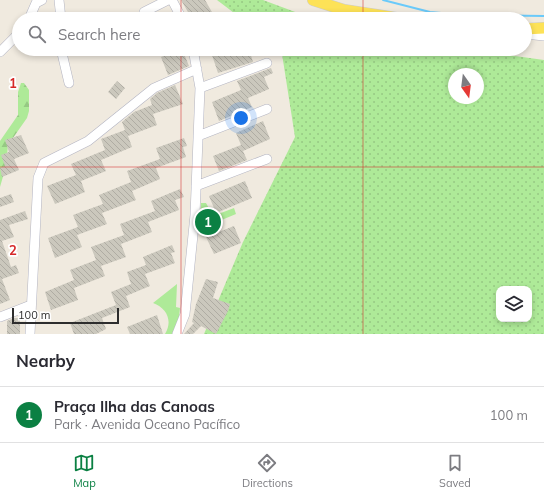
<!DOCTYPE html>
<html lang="en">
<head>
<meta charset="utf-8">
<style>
  :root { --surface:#fff; --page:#f7f7f7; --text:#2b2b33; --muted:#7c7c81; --line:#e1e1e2; --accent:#0b8043 }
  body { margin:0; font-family:Mulish,sans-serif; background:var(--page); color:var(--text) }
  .controls { position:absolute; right:12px; bottom:12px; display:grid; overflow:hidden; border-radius:8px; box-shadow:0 2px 6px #0003 }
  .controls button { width:36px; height:36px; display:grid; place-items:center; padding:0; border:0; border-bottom:1px solid var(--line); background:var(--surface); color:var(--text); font:20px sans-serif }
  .compass { position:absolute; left:448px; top:68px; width:36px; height:36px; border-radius:50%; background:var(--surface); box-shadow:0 2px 6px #0003; rotate:166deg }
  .scale { position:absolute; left:12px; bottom:10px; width:107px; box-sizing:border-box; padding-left:4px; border:2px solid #2d2d2d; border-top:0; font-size:11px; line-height:14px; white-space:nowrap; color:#2d2d2d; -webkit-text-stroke:3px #fff; paint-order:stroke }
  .you { position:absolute; left:241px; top:118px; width:14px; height:14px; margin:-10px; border:3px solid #fff; border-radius:50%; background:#1a73e8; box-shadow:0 0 0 6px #1a73e833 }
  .badge { display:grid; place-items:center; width:26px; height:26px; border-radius:50%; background:var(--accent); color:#fff; font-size:13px; font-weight:700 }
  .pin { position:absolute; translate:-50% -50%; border:2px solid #fff; box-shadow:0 1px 4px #0006 }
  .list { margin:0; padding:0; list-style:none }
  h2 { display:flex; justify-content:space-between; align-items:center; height:52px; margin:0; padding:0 16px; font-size:17px }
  h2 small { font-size:13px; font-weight:400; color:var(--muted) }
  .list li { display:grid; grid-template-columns:26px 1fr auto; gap:12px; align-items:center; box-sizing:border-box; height:56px; padding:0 16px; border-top:1px solid var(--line) }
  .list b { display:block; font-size:15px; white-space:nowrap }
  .list p { margin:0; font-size:13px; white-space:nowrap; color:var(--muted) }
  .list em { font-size:13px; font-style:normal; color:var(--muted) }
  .icon { flex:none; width:22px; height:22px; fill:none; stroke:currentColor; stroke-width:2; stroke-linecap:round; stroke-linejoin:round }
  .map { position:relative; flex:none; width:544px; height:334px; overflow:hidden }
  .search { position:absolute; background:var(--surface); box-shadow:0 2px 6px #0003; left:12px; right:12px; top:12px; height:44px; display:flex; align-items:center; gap:10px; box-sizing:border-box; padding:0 14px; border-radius:22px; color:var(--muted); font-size:15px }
  .sheet { height:108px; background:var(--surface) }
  nav { display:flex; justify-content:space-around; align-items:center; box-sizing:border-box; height:56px; border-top:1px solid var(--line); background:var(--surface); font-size:11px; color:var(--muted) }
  nav a { display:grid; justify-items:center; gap:2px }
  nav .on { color:var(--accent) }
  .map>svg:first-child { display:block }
</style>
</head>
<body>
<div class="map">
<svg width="544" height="334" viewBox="0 0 544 334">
  <defs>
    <pattern id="forest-firs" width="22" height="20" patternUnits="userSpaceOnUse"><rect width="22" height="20" fill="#aeea98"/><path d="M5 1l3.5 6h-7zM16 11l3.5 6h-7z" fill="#96c983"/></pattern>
    <pattern id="garden-dots" width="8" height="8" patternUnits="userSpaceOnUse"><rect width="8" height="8" fill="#aeea98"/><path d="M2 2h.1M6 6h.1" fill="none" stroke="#96c983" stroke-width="1.8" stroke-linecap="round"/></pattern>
    <pattern id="building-back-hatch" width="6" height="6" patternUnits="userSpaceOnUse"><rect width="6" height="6" fill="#cbc8bd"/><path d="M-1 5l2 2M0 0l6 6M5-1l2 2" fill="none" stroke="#afaca3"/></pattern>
  </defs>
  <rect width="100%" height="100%" fill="#f0eadf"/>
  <!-- grass -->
  <path fill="#aeea98" d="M 201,203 L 206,203 L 213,216 L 234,208 L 236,214 L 200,229 Z
    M 177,284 L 176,307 L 180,308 L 179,317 L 172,334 L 165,334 C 173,321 167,308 153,303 Z"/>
  <!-- forest -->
  <path fill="url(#forest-firs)" d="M 21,83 L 24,83 L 29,90 L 29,111 L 27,118 L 8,145 L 6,166 L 0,187 L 0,141 L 18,115 L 18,92 Z"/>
  <!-- garden -->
  <path fill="url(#garden-dots)" fill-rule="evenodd" d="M 217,0 L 263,0 L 314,19 L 242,19 Z
    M 277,49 L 466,49 L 544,60 L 544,334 L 204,334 L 243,242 L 295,137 L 282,54 ZM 454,74 L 478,74 L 478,98 L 454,98 ZM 499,289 L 529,289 L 529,319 L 499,319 Z"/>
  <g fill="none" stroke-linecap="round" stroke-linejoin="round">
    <!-- stream -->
    <path stroke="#6acafa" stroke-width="2" d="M 383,0 L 430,12 L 464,15 L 544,16"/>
  </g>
  <!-- building -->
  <path fill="url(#building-back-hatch)" d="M 181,0 L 205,0 L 216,19 L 192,19 Z
    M 182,49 L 189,66 L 168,75 L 161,57 Z
    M 229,49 L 249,49 L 253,62 L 218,73 L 212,55 Z
    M 271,68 L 273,73 L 264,77 L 269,89 L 248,98 L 252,107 L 219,121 L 212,102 L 241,90 L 237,81 Z
    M 117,81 L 125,88 L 116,99 L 108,92 Z
    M 175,85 L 183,104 L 153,114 L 157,125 L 128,136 L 132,147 L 101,160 L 106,171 L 81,181 L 85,192 L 55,204 L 47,186 L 76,175 L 71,164 L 105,150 L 101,139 L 125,130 L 122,122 L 134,112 L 152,105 L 150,99 L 157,93 Z
    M 263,121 L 270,139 L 243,151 L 247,160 L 219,171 L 213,156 L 241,145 L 236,133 Z
    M 21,135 L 29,153 L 14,159 L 19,170 L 2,177 L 0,168 L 5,166 L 1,155 L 9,152 L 5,140 Z
    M 184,138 L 187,146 L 183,147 L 186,157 L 156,168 L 160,179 L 132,191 L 136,200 L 102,213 L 107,224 L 77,235 L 82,247 L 55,258 L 48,238 L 78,227 L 73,215 L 103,204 L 99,195 L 131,182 L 127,171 L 160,159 L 156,148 Z
    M 245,181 L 252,198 L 216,213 L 209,196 Z
    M 180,189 L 184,197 L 175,200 L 179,210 L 148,222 L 152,232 L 121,244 L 126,257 L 101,266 L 105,276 L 74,288 L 78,300 L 51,310 L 45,292 L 74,280 L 70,270 L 96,260 L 91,247 L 124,235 L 120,224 L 155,211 L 151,201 Z
    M 11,194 L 14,202 L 0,207 L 0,198 Z
    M 25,211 L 28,219 L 9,225 L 14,237 L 2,241 L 11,267 L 16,265 L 19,273 L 2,279 L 10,300 L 0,304 L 0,220 Z
    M 234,226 L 241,243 L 214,254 L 206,237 Z
    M 172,245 L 175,252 L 171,253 L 175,263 L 145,274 L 150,286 L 126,296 L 130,307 L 102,318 L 106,329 L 96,334 L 74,334 L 70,323 L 116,305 L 111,292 L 131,284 L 127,272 L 146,265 L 143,257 Z
    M 206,279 L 218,282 L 213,298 L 230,304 L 228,311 L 216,334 L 201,326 L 193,334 L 184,334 L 194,323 L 192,322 L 196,304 Z
    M 157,315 L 163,334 L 130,334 L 127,327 Z
    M 14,318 L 20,318 L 20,334 L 7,334 L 7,321 Z"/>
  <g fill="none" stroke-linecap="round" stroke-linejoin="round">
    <!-- minor casing -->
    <g stroke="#b3b4c2" stroke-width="10">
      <path id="minor" d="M 59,0 L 61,19
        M 172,0 L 182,19
        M 144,12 L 168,0
        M 29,19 L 36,3 L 42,0
        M 525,34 L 544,36
        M 61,49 L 69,83
        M 0,52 L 19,33
        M 200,88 L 267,63
        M 198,136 L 267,109
        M 196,186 L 267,159
        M 0,317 L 31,305
        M 30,334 L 38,178 L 44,163 L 88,141 L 154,88 L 197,69
        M 177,334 L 185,314 L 195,215 L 200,88 L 193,49"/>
    </g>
    <!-- major casing -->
    <g stroke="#cdcdcd" stroke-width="12">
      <path id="major" d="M 313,0 L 344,10 L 403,19
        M 525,29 L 544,28"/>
    </g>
    <!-- minor -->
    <use href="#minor" stroke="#fff" stroke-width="9"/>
    <!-- major -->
    <use href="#major" stroke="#fde257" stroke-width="11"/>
  </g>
  <!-- grid -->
  <path fill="none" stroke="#d62828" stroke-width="1" stroke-opacity="0.55" d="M 181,0 L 181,19M 363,0 L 363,19M 181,49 L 181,334M 363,49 L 363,334M 0,167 L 544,167"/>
  <g font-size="13" text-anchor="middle" font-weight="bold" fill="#d62828" stroke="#fff" stroke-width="3.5" stroke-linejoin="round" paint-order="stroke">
    <text x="13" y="88">1</text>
    <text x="13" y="255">2</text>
  </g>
</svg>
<div class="controls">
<button><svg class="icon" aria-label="layers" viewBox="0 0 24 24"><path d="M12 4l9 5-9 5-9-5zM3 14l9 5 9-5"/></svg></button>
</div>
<svg class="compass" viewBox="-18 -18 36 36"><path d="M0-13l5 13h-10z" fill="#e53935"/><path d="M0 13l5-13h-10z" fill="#7c7c81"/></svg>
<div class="scale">100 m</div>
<div class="you"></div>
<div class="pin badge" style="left:208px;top:222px">1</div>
<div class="search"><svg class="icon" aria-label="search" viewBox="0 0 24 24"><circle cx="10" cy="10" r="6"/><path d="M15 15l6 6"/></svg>Search here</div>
</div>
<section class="sheet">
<h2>Nearby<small></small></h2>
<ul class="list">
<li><span class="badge">1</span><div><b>Praça Ilha das Canoas</b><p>Park · Avenida Oceano Pacífico</p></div><em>100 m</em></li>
</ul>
</section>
<nav>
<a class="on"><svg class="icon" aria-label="map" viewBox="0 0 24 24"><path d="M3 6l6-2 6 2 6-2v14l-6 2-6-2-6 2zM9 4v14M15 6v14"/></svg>Map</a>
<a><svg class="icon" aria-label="directions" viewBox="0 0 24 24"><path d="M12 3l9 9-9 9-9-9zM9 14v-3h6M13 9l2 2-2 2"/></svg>Directions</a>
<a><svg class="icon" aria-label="saved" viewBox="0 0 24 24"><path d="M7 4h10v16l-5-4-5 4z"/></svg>Saved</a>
</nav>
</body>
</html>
